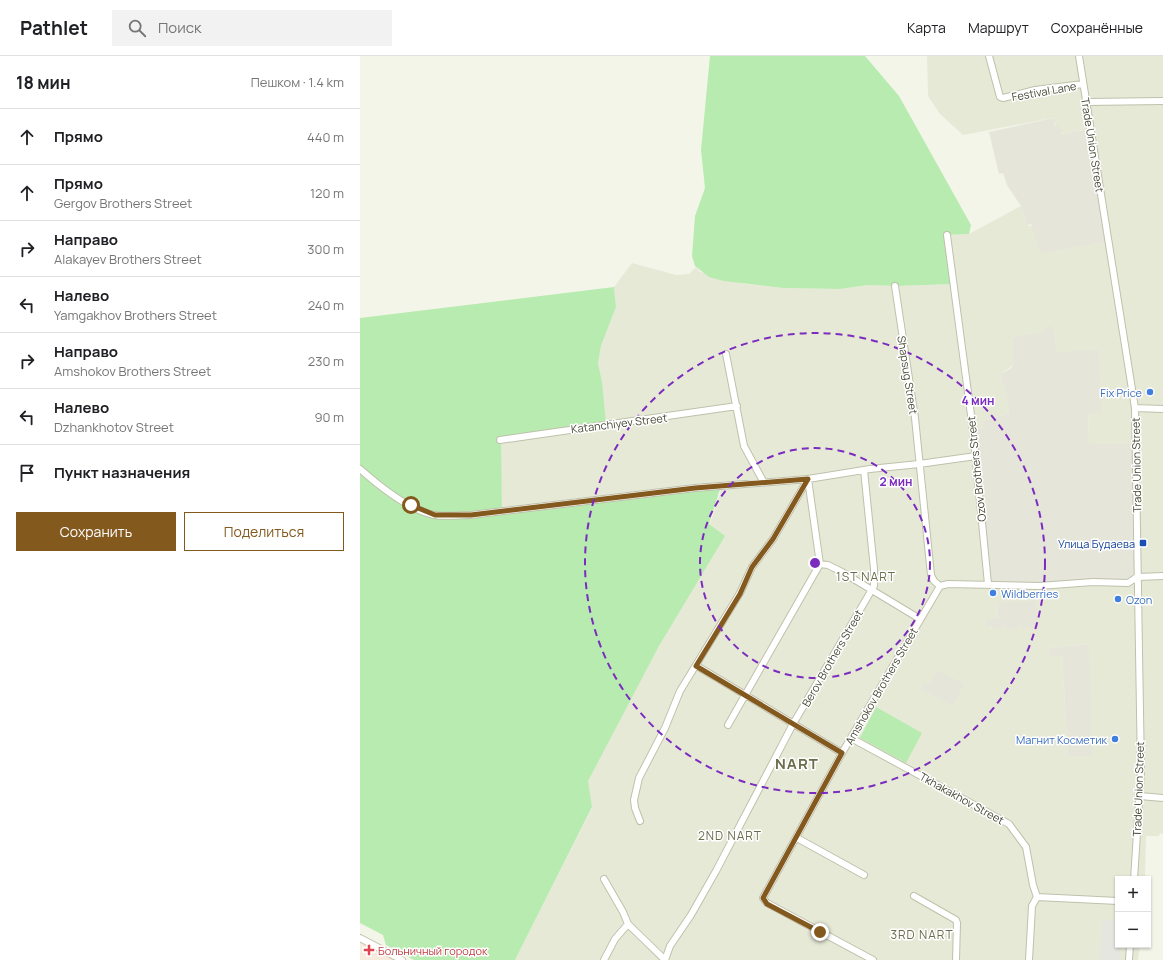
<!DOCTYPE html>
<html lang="ru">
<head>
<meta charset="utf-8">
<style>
  :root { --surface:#fff; --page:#f2f2f2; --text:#202124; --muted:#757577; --line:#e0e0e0; --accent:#84591e }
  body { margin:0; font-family:Manrope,sans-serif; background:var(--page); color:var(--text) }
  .controls { position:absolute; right:12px; bottom:12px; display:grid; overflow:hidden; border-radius:0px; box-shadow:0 1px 3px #0004 }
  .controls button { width:36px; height:36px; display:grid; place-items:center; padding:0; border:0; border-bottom:1px solid var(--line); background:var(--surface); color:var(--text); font:20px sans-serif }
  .stop { position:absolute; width:12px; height:12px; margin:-9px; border:3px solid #84591e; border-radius:50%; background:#fff }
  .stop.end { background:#84591e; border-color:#fff; box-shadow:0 1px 4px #0008 }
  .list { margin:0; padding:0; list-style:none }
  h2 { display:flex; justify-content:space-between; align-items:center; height:52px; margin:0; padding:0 16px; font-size:17px }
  h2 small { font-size:13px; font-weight:400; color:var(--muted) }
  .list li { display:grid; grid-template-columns:26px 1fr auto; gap:12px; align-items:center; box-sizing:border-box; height:56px; padding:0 16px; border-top:1px solid var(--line) }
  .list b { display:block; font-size:15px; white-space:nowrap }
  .list p { margin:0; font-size:13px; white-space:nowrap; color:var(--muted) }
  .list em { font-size:13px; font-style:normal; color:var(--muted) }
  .actions { display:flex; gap:8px; padding:12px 16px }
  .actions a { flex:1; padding:9px 0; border:1px solid var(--accent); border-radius:0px; text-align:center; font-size:14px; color:var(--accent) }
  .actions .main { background:var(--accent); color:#fff }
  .icon { flex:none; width:22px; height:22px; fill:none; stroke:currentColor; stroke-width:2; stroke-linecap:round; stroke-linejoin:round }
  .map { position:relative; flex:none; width:803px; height:904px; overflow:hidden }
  header { display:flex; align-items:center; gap:24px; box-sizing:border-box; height:56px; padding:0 20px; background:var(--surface); border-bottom:1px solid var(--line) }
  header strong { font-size:19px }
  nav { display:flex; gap:22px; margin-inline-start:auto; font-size:14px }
  .search { width:280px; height:36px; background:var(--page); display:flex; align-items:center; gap:10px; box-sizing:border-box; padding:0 14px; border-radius:0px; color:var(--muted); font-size:15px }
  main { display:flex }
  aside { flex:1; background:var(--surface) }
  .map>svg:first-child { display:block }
</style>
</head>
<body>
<header>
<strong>Pathlet</strong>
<div class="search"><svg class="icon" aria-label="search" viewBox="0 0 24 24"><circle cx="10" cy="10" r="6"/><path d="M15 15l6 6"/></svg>Поиск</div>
<nav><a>Карта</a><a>Маршрут</a><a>Сохранённые</a></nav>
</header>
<main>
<aside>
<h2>18 мин<small>Пешком · 1.4 km</small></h2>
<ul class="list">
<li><svg class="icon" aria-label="ahead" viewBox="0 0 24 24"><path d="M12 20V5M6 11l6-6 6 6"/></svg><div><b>Прямо</b></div><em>440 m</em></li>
<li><svg class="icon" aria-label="ahead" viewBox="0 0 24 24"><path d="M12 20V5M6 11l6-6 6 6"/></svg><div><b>Прямо</b><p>Gergov Brothers Street</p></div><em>120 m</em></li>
<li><svg class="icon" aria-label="right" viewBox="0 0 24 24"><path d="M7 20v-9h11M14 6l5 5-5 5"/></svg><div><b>Направо</b><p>Alakayev Brothers Street</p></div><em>300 m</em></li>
<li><svg class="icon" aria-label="left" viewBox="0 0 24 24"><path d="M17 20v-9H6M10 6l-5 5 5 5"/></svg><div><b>Налево</b><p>Yamgakhov Brothers Street</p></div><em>240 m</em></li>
<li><svg class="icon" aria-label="right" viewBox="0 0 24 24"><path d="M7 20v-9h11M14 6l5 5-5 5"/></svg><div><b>Направо</b><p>Amshokov Brothers Street</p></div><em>230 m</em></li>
<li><svg class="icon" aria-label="left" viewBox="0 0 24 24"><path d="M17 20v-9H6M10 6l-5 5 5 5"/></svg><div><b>Налево</b><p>Dzhankhotov Street</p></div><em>90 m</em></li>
<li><svg class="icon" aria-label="arrive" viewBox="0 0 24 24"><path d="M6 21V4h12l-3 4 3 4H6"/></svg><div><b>Пункт назначения</b></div></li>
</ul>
<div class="actions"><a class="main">Сохранить</a><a>Поделиться</a></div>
</aside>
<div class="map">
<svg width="803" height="904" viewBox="0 0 803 904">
  <rect width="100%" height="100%" fill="#f4f5e9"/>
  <!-- residential -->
  <path fill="#e7e9d7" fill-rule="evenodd" d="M 567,0 L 803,0 L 803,778 L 800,777 L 799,780 L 786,780 L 785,823 L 758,823 L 758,889 L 780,889 L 778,904 L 155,904 L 232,752 L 227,725 L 299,590 L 322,551 L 361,435 L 142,456 L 140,384 L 242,326 L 238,307 L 241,290 L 256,251 L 254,231 L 272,207 L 316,219 L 329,218 L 336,211 L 340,216 L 385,228 L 423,232 L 480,233 L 508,229 L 535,230 L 594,228 L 587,179 L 609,178 L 661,150 L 667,169 L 731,188 L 749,185 L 731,73 L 700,78 L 692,62 L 603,79 L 580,58 L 568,40 ZM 694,274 L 697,296 L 741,357 L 728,357 L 729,388 L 613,374 L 624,372 L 623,365 L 649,357 L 641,318 L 653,309 L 653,281 ZM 637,547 L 677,568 L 642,569 L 632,573 L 631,570 L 638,562 ZM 729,588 L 708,700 L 702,599 L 689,592 Z"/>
  <!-- industrial -->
  <path fill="#e5e5da" d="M 693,62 L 695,70 L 699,69 L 701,78 L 731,73 L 749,185 L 681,197 L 671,168 L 667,169 L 661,150 L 647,129 L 643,117 L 639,118 L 629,76 Z
    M 691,269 L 694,274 L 697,296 L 739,294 L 741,357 L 728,358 L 729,388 L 776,388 L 777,521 L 773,525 L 628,528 L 613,374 L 623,372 L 623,365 L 649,357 L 641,318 L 651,312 L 653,309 L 653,281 L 682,276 Z
    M 649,545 L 676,545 L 678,568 L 675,569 L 675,571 L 662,572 L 661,569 L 658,569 L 658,572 L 646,573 L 644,569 L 642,569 L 642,572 L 632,573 L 631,570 L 626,570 L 626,563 L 638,562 L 637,547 Z
    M 729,588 L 732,700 L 708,700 L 702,599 L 690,600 L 689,592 Z
    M 577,614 L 604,628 L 593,650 L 561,633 L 565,626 L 570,628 Z"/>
  <!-- medical -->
  <path fill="#f6ebdc" d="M 0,884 L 38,904 L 0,904 Z"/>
  <!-- green -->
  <path fill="#b7ebb0" d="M 350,0 L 505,0 L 539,40 L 611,169 L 609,178 L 587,179 L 594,228 L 535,230 L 508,229 L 480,233 L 423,232 L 364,225 L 349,221 L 335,210 L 332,200 L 335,160 L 345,132 L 341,94 Z
    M 254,231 L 256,251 L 241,290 L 238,307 L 242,326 L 246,368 L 141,384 L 142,456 L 361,430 L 349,468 L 365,480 L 299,590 L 228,725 L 232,751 L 155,904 L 54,904 L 26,889 L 23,879 L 0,867 L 0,262 Z
    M 516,651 L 562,677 L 546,707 L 500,682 Z"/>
  <!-- parking -->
  <path fill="#e6e6e1" d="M 742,864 L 758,864 L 758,889 L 760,889 L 760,904 L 740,904 Z"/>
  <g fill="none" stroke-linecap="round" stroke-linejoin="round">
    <!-- minor casing -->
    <g stroke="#bfc1ab" stroke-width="8">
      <path id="minor" d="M 629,0 L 640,41 L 643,42 L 675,34 L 723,28
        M 719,0 L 775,352 L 781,716 L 774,823
        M 727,46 L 803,45
        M 587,179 L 613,374 L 628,528
        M 535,230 L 555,362 L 571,519 L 574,525 L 580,530
        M 366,298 L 384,390 L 403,425
        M 775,352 L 803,353
        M 140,384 L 377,350
        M 0,413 C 18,429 49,454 74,459 C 85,461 99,459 111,459 L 335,432 L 448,423 L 510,413 L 559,408 L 616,400
        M 460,508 L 468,509 L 482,516 L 560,563
        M 580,530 L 588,528 L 679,530 L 733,526 L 768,527 L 777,521 L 803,520
        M 337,610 L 482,697
        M 368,669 L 460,508 L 448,423
        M 491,682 L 649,768 L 666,791 L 673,829 L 677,841
        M 780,740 L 803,742
        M 280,765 L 275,752 L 274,744 L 279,722 L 305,672 L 320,635 L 380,537 L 392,511 L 413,483 L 448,423
        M 437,782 L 504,819
        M 244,823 L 263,856 L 268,868 L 305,904
        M 554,840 L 596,864 L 597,867 L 596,904
        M 677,841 L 758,845
        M 0,882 L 42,904
        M 244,904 L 255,883 L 268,868
        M 305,904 L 310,890 L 331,859 L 356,815 L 433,668 L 514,530 L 514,513 L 504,414
        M 513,904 L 407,847 L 403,842 L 482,697 L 580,530
        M 669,904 L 672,850 L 677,841
        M 769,904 L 770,889"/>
    </g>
    <!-- minor -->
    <use href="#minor" stroke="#fff" stroke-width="6"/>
  </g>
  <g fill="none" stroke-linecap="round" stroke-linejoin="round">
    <!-- route -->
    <path stroke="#84591e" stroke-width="5" d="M 51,449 L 75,459 L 111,459 L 335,432 L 448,423 L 413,483 L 392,511 L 380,538 L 336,610 L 482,697 L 403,842 L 407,848 L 460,876"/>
  </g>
  <!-- distance rings -->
  <g fill="none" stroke="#7b2cbf" stroke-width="2" stroke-dasharray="7 5">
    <circle cx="455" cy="507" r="115"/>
    <circle cx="455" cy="507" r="230"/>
  </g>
  <!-- markers -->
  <g fill="#3f7fe0" stroke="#fff" stroke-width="1.5">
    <circle cx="790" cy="336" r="4"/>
    <circle cx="633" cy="537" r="4"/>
    <circle cx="758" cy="543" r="4"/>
    <circle cx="755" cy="683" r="4"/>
  </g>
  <rect fill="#1a4fb4" stroke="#fff" stroke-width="1.5" x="779" y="483" width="8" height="8" rx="2"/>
  <path fill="#e0444e" stroke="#fff" stroke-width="1.5" d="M7 888h4v4h4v4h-4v4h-4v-4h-4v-4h4z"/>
  <g text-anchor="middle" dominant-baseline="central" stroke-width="3" stroke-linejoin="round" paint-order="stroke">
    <!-- street labels -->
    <g font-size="11" fill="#494937" stroke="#fff">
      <text transform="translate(684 35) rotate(-10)">Festival Lane</text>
      <text transform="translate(733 89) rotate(81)">Trade Union Street</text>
      <text transform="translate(548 319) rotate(81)">Shapsug Street</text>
      <text transform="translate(259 367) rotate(-7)">Katanchiyev Street</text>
      <text transform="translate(776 409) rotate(-91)">Trade Union Street</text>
      <text transform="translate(616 413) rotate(-96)">Ozov Brothers Street</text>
      <text transform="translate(472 602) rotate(-60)">Berov Brothers Street</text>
      <text transform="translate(521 630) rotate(-60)">Amshokov Brothers Street</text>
      <text transform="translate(778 733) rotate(-88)">Trade Union Street</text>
      <text transform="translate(602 742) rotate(29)">Tkhakakhov Street</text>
    </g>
    <!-- shop labels -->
    <g font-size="11" fill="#366cbe" stroke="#fff" text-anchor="end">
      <text x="782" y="336">Fix Price</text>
      <text x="641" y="537" text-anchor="start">Wildberries</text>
      <text x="766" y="543" text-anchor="start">Ozon</text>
      <text x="747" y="683">Магнит Косметик</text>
    </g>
    <!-- transit labels -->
    <g font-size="11" fill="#164399" stroke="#fff" text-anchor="end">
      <text x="775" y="487">Улица Будаева</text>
    </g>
    <!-- health labels -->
    <g font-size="11" fill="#be3a42" stroke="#fff" text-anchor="start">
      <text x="18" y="894">Больничный городок</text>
    </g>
    <!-- neighbourhood labels -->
    <g font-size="12" letter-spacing="1" fill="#6c6d4d" stroke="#fff">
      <text x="506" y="520">1ST NART</text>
      <text x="370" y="779">2ND NART</text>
      <text x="562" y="878">3RD NART</text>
    </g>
    <!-- district labels -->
    <g font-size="15" font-weight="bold" letter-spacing="1" fill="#6c6d4d" stroke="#fff">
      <text x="437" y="707">NART</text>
    </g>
  </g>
  <circle cx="455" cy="507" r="6" fill="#7b2cbf" stroke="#fff" stroke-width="2"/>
  <g font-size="12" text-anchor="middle" font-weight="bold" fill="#7b2cbf" stroke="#fff" stroke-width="3" stroke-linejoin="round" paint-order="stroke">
    <text x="618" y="349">4 мин</text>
    <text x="536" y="430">2 мин</text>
  </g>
</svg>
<div class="controls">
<button>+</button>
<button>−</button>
</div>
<div class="stop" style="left:51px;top:449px"></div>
<div class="stop end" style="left:460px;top:876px"></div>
</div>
</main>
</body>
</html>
